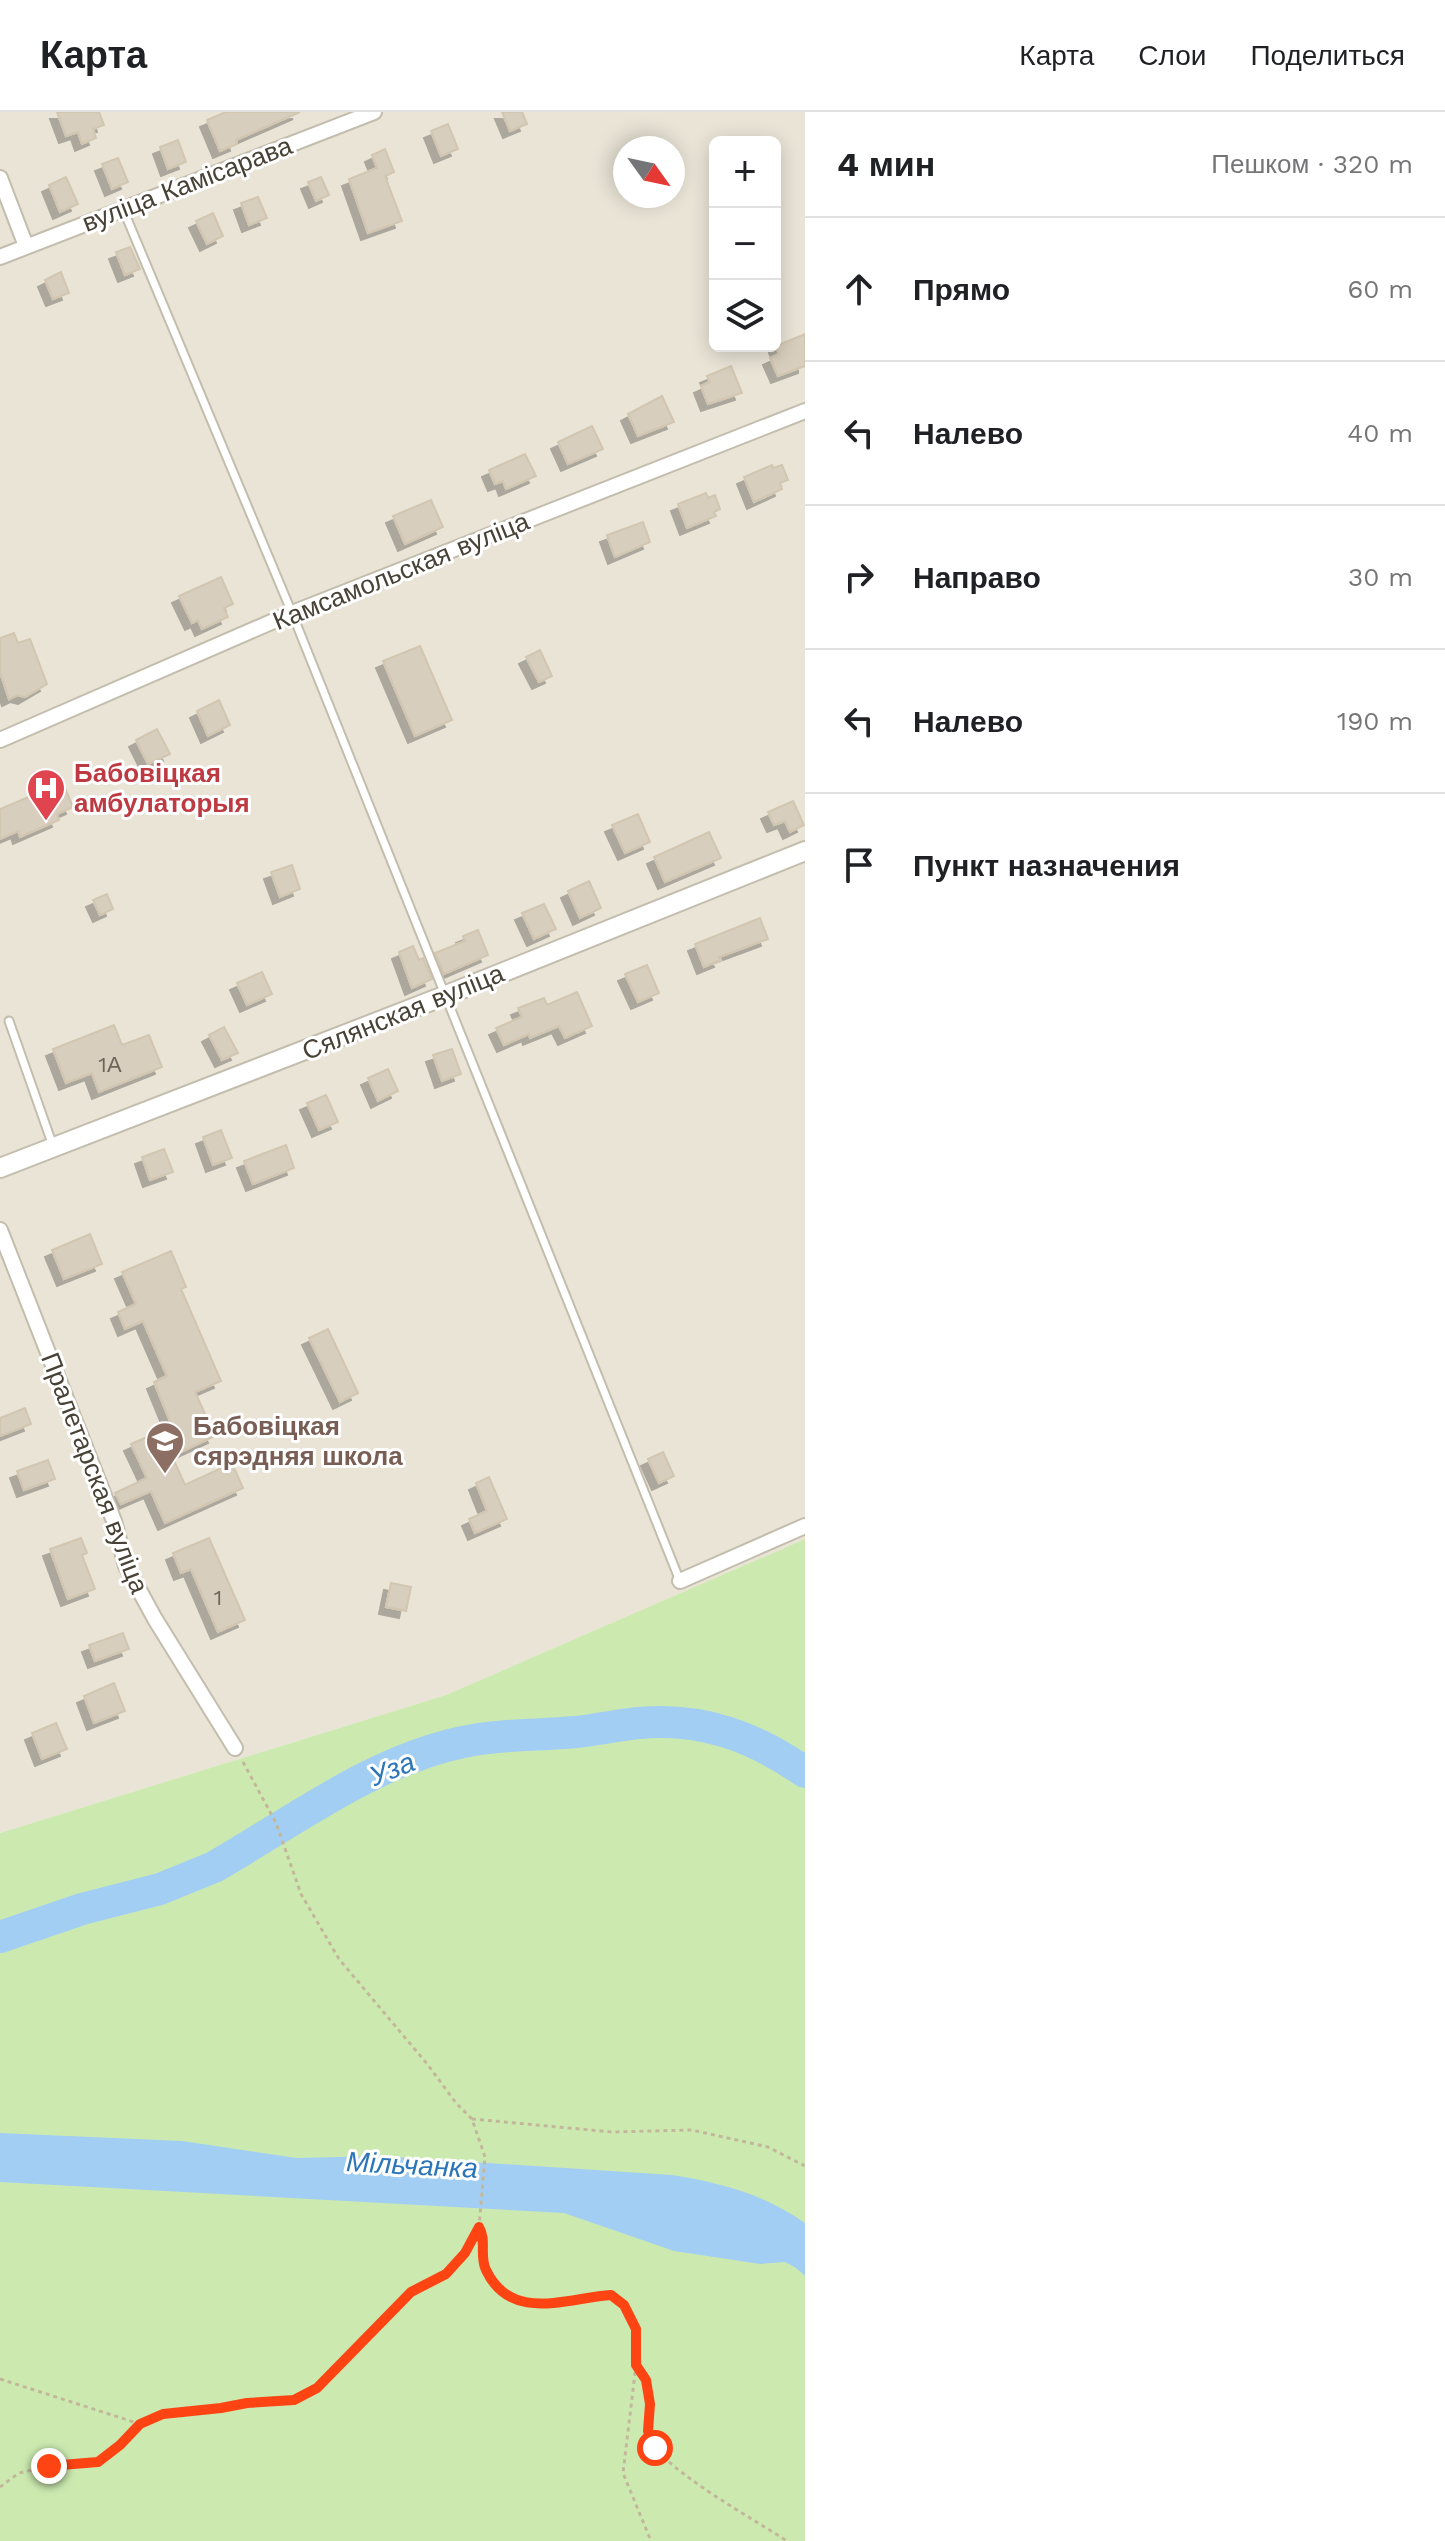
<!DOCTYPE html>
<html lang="ru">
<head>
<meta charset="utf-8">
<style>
  :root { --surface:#fff; --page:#f2f2f2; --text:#202124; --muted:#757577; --line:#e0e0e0 }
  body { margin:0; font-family:"Work Sans",sans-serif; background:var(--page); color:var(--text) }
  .controls { position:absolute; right:24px; top:24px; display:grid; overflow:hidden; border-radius:12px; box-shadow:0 4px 20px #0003 }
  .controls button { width:72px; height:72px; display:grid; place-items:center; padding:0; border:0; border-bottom:2px solid var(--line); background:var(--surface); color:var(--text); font:40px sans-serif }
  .compass { position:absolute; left:613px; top:24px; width:72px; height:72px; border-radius:50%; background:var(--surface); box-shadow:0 4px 20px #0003; rotate:123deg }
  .stop { position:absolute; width:24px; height:24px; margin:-18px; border:6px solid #ff4414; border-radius:50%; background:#fff }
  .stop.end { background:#ff4414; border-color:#fff; box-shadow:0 2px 8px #0008 }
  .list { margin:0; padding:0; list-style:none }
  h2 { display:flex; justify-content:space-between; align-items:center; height:104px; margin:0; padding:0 32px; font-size:34px }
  h2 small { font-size:26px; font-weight:400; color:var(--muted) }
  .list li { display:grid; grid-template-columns:52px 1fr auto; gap:24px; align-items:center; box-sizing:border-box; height:144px; padding:0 32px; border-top:2px solid var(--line) }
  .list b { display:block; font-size:30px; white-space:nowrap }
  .list em { font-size:26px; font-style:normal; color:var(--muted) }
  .icon { flex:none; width:44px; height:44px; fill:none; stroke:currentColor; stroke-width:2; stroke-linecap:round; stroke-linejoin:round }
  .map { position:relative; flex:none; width:805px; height:2429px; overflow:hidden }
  header { display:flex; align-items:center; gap:48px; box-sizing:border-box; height:112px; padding:0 40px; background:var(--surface); border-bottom:2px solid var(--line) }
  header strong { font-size:38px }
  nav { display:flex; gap:44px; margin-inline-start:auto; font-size:28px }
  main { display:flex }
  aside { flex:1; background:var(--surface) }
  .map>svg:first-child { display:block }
</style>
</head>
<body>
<header>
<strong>Карта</strong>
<nav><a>Карта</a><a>Слои</a><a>Поделиться</a></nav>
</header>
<main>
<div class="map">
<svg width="805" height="2429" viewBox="0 0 805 2429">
  <defs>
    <filter id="shadow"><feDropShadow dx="-7" dy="7" stdDeviation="0" flood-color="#0004"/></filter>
  </defs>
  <rect width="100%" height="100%" fill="#f4f1e8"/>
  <!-- residential -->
  <path fill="#e9e4d6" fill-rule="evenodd" d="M 0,0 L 805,0 L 805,1427 L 446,1583 L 0,1721 ZM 715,30 L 775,30 L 775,234 L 715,234 ZM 625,36 L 673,36 L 673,84 L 625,84 Z"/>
  <!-- green -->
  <path fill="#cceab0" d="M 805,1427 L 805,1644 L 746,1614 L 721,1606 L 668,1599 L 606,1602 L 455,1619 L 462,1642 C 499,1638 536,1635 573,1631 C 597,1628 621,1622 646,1621 C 706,1618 758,1639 805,1676 L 805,2429 L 0,2429 L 0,1721 L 446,1583 Z"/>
  <!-- water -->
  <path fill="#a3cef3" d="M 0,2021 L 182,2029 L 297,2046 L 380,2044 L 672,2063 C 721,2071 764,2082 805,2111 L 805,2164 L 796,2156 L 785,2150 L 760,2152 L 674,2139 L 564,2101 L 0,2070 Z"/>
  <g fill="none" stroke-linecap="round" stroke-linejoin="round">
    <!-- river -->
    <path stroke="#a3cef3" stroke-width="32" d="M 0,1825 L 82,1797 L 160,1777 L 214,1755 C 293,1710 372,1649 463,1630 C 504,1621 545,1624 585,1619 C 603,1616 621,1613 639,1611 C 703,1605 754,1625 805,1660"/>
  </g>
  <!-- building -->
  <path fill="#d7cebd" stroke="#d2c6b0" stroke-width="2" filter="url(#shadow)" d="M 57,0 L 99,0 L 104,13 L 93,17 L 96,26 L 82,32 L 78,20 L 66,24 Z
    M 226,0 L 300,0 L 236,28 L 237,32 L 220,39 L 207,8 Z
    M 502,0 L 522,0 L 527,12 L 510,19 Z
    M 448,12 L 458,37 L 441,44 L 431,19 Z
    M 178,28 L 186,50 L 168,57 L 160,35 Z
    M 385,37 L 394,60 L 385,64 L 402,109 L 368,121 L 349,67 L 377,56 L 372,43 Z
    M 118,46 L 128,70 L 112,77 L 102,52 Z
    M 66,65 L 78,92 L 60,100 L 49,73 Z
    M 321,65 L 329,83 L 316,89 L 308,70 Z
    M 258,85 L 267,106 L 249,113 L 241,91 Z
    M 213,101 L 223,124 L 207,132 L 196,109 Z
    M 130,135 L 140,157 L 125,163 L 116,140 Z
    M 61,160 L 69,181 L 53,187 L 45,168 Z
    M 805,222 L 805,254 L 778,264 L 770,246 L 779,242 L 776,234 Z
    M 731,254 L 742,281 L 708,292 L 701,274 L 710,270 L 707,264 Z
    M 662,284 L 674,310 L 638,324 L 628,302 Z
    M 592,314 L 603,337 L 568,352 L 558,330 Z
    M 525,342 L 536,364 L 506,377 L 503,369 L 495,372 L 489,358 Z
    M 772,353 L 773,356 L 782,353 L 788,368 L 780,371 L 782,377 L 754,390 L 744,365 Z
    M 706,381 L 708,386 L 715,383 L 720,397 L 714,400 L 716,404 L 687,416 L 678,392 Z
    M 431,388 L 443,415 L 405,432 L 393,404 Z
    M 643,410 L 650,430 L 615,445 L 607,423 Z
    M 221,465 L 233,492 L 224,496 L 228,505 L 202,517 L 198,508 L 192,511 L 179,484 Z
    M 14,521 L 18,531 L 30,527 L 47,572 L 25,585 L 17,583 L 9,587 L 0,560 L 0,526 Z
    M 420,534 L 452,608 L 415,624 L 383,549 Z
    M 540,538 L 552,564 L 539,570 L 526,545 Z
    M 219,588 L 230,613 L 208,624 L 197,599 Z
    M 157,617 L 170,642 L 148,652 L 136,628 Z
    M 60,664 L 73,695 L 57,702 L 59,708 L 20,725 L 18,719 L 0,727 L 0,697 L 38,681 L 35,674 Z
    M 793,689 L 804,713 L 790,720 L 785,709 L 774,713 L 768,700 Z
    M 638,702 L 650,730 L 625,741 L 612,713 Z
    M 709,720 L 721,746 L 665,770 L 654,745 Z
    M 292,753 L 300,777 L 280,785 L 271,760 Z
    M 589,769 L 601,796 L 580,806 L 568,779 Z
    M 107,782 L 113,797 L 100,803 L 93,788 Z
    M 544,792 L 556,817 L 534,827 L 522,801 Z
    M 760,806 L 768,827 L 719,845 L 721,848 L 704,855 L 695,832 Z
    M 478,818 L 488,843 L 444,862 L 435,841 L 465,829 L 463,824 Z
    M 413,834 L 419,848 L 423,846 L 432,867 L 412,876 L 399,840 Z
    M 647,853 L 659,881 L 638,890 L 625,862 Z
    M 262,860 L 272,882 L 247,893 L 237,871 Z
    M 577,880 L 592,914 L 565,926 L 559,914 L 530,926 L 529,922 L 504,933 L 496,916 L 522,905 L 518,896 L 544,886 L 547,893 Z
    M 114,913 L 122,933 L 149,923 L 162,955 L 99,980 L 92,961 L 66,971 L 53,937 Z
    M 224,915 L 238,941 L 222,948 L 209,923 Z
    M 452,937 L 461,962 L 442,969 L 433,943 Z
    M 388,957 L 398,979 L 378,989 L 368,966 Z
    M 326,983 L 338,1010 L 319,1018 L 307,991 Z
    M 221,1018 L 232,1046 L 213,1053 L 203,1025 Z
    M 286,1033 L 294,1056 L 253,1072 L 244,1049 Z
    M 164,1037 L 173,1060 L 150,1068 L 142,1045 Z
    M 90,1122 L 102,1152 L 64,1167 L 52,1138 Z
    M 171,1139 L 186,1175 L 181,1177 L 221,1269 L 195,1280 L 215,1324 L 172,1344 L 185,1373 L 232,1351 L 243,1376 L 165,1411 L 151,1379 L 121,1392 L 115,1381 L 147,1366 L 131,1332 L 172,1314 L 154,1270 L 167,1264 L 143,1209 L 125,1217 L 118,1200 L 136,1192 L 122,1160 Z
    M 328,1217 L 358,1281 L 340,1290 L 309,1226 Z
    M 25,1296 L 31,1312 L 0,1324 L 0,1306 Z
    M 663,1340 L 674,1364 L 659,1371 L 648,1347 Z
    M 48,1348 L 55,1367 L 24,1378 L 17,1359 Z
    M 489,1365 L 507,1407 L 475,1421 L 469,1407 L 487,1399 L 476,1371 Z
    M 81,1426 L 87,1441 L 82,1443 L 95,1477 L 68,1487 L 50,1437 Z
    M 209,1426 L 245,1508 L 218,1520 L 191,1457 L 181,1461 L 173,1441 Z
    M 391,1471 L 411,1475 L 406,1499 L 386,1495 Z
    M 123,1521 L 129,1537 L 95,1549 L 89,1533 Z
    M 114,1571 L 125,1599 L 94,1611 L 84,1584 Z
    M 56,1611 L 67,1637 L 42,1647 L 32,1621 Z"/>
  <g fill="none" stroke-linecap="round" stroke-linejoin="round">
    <!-- service casing -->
    <g stroke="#c3bdad" stroke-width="11">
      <path id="service" d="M 123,97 L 292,501 L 680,1469
        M 9,909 L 53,1034"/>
    </g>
    <!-- minor casing -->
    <g stroke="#c3bdad" stroke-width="18">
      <path id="minor" d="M 0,66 L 26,134
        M 0,145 L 374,0
        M 0,628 L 292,501 L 805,299
        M 0,1118 L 114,1409 L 126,1454 L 155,1507 L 235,1636
        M 680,1469 L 805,1414"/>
    </g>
    <!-- tertiary casing -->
    <g stroke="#c3bdad" stroke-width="22">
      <path id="tertiary" d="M 0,1056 L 444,884 L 805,739"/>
    </g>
    <!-- path -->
    <path stroke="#c3b79b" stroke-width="3" stroke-dasharray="4 4" stroke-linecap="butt" d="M 243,1650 L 276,1711 L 301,1782 L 339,1847 L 428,1953 L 456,1991 L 472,2007 L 485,2045 L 479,2115 C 487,2128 479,2144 486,2158 C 511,2211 567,2186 611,2183 L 624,2193 L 636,2217 L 636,2253 L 623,2361 L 651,2429
      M 472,2007 L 612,2020 L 692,2018 L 768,2035 L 805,2054
      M 637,2255 C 658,2285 641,2303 653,2331 C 664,2357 758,2410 787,2429
      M 0,2267 L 140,2312
      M 0,2375 L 19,2361 L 49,2354 L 98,2350 L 120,2333 L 140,2312 L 163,2302 L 221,2296 L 247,2291 L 294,2288 L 317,2276 L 411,2180 L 446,2162 L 465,2141 L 479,2115"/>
    <!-- service -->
    <use href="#service" stroke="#fff" stroke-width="7"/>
    <!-- minor -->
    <use href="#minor" stroke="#fff" stroke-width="14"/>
    <!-- tertiary -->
    <use href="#tertiary" stroke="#fff" stroke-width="18"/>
  </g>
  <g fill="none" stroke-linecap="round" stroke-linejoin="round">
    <!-- route -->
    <path stroke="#ff4414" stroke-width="10" d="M 49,2354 L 98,2350 L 120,2333 L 140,2312 L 163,2302 L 221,2296 L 247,2291 L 294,2288 L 317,2276 L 411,2180 L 446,2162 L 465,2141 L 479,2115 C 487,2128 479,2144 486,2158 C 511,2211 567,2186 611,2183 L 624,2193 L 636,2217 L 636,2253 L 646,2268 L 650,2292 L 648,2319 L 655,2336"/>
  </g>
  <!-- icons -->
  <defs>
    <g id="hospital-pin" transform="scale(2)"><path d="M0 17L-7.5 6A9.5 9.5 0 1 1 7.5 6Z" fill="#e0444e" stroke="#fff"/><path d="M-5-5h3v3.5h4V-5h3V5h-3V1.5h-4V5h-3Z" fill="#fff"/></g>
    <g id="school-pin" transform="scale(2)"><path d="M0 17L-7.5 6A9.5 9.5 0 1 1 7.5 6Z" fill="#8d6e63" stroke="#fff"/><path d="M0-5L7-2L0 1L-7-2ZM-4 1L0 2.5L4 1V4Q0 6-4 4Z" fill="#fff"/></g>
  </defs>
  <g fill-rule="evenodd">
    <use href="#hospital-pin" x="46" y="676"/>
    <use href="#school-pin" x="165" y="1329"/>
  </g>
  <g text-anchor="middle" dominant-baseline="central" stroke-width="6" stroke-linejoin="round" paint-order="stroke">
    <!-- number labels -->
    <g font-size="22" fill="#6c6558">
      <text x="110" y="952">1А</text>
      <text x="218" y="1485">1</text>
    </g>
    <!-- street labels -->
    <g font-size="26" fill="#484236" stroke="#fff">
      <text transform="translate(187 72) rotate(-21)">вуліца Камісарава</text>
      <text transform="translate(401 459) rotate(-22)">Камсамольская вуліца</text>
      <text transform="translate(403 900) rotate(-22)">Сялянская вуліца</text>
      <text transform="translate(95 1361) rotate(69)">Пралетарская вуліца</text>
    </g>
    <!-- health labels -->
    <g font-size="26" font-weight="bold" fill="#be3a42" stroke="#fff" text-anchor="start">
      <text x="74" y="661">Бабовіцкая<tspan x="74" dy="30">амбулаторыя</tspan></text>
    </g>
    <!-- education labels -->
    <g font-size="26" font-weight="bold" fill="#785e54" stroke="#fff" text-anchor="start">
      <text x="193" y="1314">Бабовіцкая<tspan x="193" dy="30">сярэдняя школа</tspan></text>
    </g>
    <!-- water labels -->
    <g font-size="28" font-style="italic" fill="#2b75b8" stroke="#fff">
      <text transform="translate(392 1657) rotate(-22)">Уза</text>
      <text transform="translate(412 2053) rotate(3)">Мільчанка</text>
    </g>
  </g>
</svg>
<div class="controls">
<button>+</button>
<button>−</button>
<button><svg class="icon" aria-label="layers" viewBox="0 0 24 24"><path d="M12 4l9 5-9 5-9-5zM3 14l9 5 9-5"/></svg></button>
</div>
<svg class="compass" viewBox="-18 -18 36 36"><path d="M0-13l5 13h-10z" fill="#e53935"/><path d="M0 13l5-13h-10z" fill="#757577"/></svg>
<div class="stop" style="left:655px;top:2336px"></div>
<div class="stop end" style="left:49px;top:2354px"></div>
</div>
<aside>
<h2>4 мин<small>Пешком · 320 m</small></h2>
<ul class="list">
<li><svg class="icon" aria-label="ahead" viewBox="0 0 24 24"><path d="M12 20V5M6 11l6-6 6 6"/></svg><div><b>Прямо</b></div><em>60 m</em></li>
<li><svg class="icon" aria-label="left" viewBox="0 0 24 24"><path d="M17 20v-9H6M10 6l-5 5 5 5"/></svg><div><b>Налево</b></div><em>40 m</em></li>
<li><svg class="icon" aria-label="right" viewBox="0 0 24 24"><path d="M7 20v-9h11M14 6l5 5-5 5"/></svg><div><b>Направо</b></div><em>30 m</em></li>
<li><svg class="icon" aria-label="left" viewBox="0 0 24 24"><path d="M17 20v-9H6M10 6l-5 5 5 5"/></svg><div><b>Налево</b></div><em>190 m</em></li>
<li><svg class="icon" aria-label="arrive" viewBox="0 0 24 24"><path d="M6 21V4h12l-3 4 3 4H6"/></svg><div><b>Пункт назначения</b></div></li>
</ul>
</aside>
</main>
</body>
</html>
